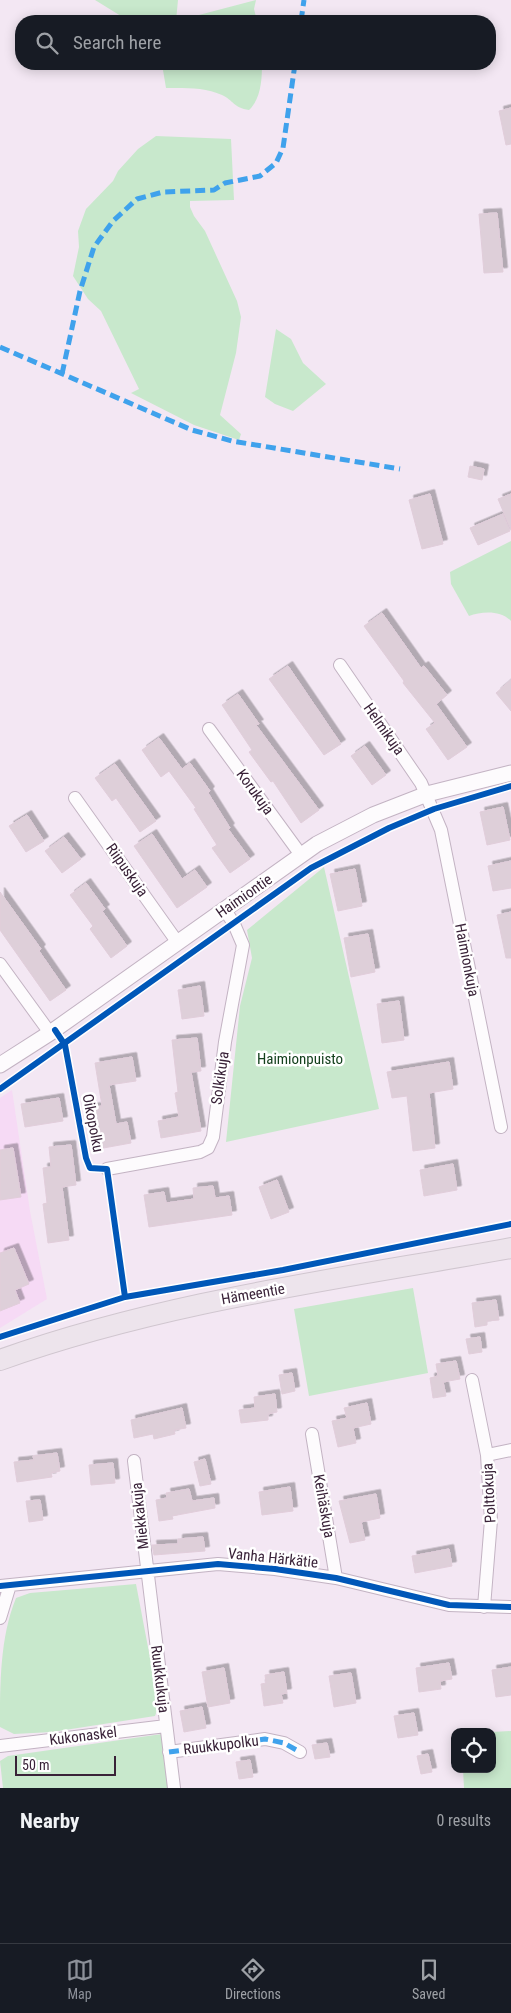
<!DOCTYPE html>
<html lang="en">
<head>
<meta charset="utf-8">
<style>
  :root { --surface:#171b24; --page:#20242c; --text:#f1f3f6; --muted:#9ea1a6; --line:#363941; --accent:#8c9099 }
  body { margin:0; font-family:"Roboto Condensed",sans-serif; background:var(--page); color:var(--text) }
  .controls { position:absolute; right:15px; bottom:15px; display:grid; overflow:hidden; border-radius:10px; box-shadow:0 2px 12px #0003 }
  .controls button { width:45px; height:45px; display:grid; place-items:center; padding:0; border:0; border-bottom:1px solid var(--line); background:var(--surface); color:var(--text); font:25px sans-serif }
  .scale { position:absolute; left:15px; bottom:12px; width:101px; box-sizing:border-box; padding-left:5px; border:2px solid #392238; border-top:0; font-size:14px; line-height:18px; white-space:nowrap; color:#392238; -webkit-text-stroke:4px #fff; paint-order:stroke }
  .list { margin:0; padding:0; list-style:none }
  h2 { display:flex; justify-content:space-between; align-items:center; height:65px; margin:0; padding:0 20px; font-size:21px }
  h2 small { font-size:16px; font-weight:400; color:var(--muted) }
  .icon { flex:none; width:28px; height:28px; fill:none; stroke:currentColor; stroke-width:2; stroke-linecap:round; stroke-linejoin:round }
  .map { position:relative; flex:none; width:511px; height:1788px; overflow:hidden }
  .search { position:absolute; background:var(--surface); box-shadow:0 2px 12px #0003; left:15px; right:15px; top:15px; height:55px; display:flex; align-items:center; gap:12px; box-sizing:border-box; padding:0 18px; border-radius:20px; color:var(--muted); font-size:19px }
  .sheet { height:155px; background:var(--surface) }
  nav { display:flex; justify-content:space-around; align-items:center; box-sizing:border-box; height:70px; border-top:1px solid var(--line); background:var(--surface); font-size:14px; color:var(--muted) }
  nav a { display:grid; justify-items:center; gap:2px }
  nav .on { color:var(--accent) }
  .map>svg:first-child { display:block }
</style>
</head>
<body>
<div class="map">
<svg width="511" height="1788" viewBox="0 0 511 1788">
  <defs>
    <filter id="shadow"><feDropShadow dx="4.5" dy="-4.5" stdDeviation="0" flood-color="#0004"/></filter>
  </defs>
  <rect width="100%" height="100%" fill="#f3e7f3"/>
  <!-- built -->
  <path fill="#f6daf5" d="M 12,1090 L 30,1211 L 47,1299 L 0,1328 L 0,1098 Z"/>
  <!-- green -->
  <path fill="#c8e8cc" d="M 95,0 L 178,0 L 176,21 L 256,0 L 254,9 L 257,21 L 129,21 Z
    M 162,64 L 262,64 C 262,79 261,99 249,110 C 234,108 233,100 222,95 C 205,87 183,88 166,88 Z
    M 156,136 L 231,139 L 234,200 L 190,201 L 190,207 L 194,216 L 205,231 L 237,301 L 241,317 L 236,353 L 220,415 L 241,434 L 239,440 L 194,425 L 131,393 L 139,389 L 101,311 L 88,299 L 73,276 L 79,247 L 78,231 L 86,209 L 113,181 L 118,171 L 138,149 Z
    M 276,329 L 291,339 L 303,363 L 326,384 L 293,411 L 275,404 L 265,397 Z
    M 511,541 L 511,621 C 501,610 482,611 469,616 L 451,584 L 450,572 Z
    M 324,867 L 379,1109 L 226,1142 L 240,1006 L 252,958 L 247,930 Z
    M 413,1288 L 428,1373 L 309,1396 L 294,1309 Z
    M 136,1584 L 159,1705 L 155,1716 L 52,1732 L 14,1734 L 0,1727 C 0,1684 0,1637 16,1598 L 30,1593 Z
    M 511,1731 L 511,1788 L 464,1788 L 463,1769 L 492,1769 L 492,1732 Z
    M 162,1734 L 169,1788 L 3,1788 L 0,1761 L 8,1756 Z"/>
  <!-- building -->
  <path fill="#decfd9" stroke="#e1cdda" filter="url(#shadow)" d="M 511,108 L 511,144 L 506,145 L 499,111 Z
    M 497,213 L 503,272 L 484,273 L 479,214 Z
    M 470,466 L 484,469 L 482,480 L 468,477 Z
    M 430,494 L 443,544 L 422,549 L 409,500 Z
    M 511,494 L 511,530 L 498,499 Z
    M 503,514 L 510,531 L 478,545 L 470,528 Z
    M 382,613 L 421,668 L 424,666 L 447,695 L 436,704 L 467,747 L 448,760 L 426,729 L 435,723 L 403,683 L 404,681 L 364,626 Z
    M 288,666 L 341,744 L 324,755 L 269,679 Z
    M 511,680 L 511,711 L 496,693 Z
    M 238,694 L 259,724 L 256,725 L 319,810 L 301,823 L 273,781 L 271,782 L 249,752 L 252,750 L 222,705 Z
    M 159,738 L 182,769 L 190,763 L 210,791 L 208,793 L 230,828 L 228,829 L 250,859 L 230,873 L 212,848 L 217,845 L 194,809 L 196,808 L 169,771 L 161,777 L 142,750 Z
    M 365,746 L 386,775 L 372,785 L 351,756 Z
    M 115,764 L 156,821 L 140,832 L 116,798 L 112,801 L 95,778 Z
    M 503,807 L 510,840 L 487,845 L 480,812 Z
    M 27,815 L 44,841 L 26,852 L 9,826 Z
    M 152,834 L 182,879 L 195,870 L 207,887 L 177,908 L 134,846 Z
    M 64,837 L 81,859 L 62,873 L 45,851 Z
    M 511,861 L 511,888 L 493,891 L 488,866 Z
    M 355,869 L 362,906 L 338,911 L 330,874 Z
    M 86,883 L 105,909 L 102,911 L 127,946 L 111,958 L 90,929 L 93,926 L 70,895 Z
    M 0,892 L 41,949 L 39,951 L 66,990 L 50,1001 L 0,930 Z
    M 511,912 L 511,958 L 506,958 L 497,915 Z
    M 368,934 L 375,972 L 351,977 L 344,938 Z
    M 200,986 L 204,1016 L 182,1019 L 178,990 Z
    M 399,1001 L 404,1040 L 382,1043 L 377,1004 Z
    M 197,1038 L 201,1071 L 191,1072 L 201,1131 L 161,1138 L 158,1121 L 179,1117 L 175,1093 L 178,1092 L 172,1040 Z
    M 132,1057 L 136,1081 L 109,1085 L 116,1124 L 127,1122 L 131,1143 L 98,1149 L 90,1108 L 102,1106 L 95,1063 Z
    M 449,1062 L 453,1089 L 429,1093 L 435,1148 L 413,1151 L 407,1096 L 392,1098 L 387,1072 Z
    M 59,1098 L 63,1121 L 25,1127 L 21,1104 Z
    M 71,1145 L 76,1185 L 62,1187 L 69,1240 L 48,1243 L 43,1204 L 47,1203 L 43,1168 L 51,1167 L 49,1147 Z
    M 13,1148 L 21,1197 L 0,1200 L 0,1150 Z
    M 453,1164 L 457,1190 L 424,1196 L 420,1170 Z
    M 277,1180 L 289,1212 L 271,1219 L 259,1187 Z
    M 213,1186 L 215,1198 L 229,1196 L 232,1215 L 149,1227 L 144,1195 L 164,1192 L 166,1203 L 194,1199 L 193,1188 Z
    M 14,1248 L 29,1284 L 15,1290 L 20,1303 L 0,1311 L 0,1253 Z
    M 496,1300 L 499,1320 L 487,1321 L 487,1325 L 475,1327 L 472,1303 Z
    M 480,1337 L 482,1352 L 469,1354 L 466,1339 Z
    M 456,1361 L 460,1379 L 443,1382 L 446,1396 L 433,1398 L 430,1378 L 438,1376 L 436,1364 Z
    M 292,1373 L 295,1391 L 282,1394 L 279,1375 Z
    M 275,1394 L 277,1412 L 268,1414 L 268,1420 L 241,1423 L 239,1410 L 255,1408 L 254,1397 Z
    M 367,1403 L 371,1424 L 353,1428 L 356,1443 L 338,1447 L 332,1421 L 347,1418 L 344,1408 Z
    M 182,1408 L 186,1428 L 174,1430 L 175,1434 L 154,1439 L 153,1434 L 134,1438 L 131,1420 Z
    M 57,1453 L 60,1471 L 51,1473 L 52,1477 L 17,1482 L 14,1462 L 34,1460 L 33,1456 Z
    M 205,1459 L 211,1484 L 200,1486 L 194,1462 Z
    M 113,1463 L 115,1483 L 91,1485 L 89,1465 Z
    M 290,1487 L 293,1511 L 262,1515 L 259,1492 Z
    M 189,1489 L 192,1501 L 214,1498 L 215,1508 L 172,1516 L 173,1519 L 159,1521 L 156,1500 L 167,1498 L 166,1493 Z
    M 376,1494 L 380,1518 L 361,1522 L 365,1540 L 350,1543 L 339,1501 Z
    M 40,1500 L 43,1520 L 29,1522 L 26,1501 Z
    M 203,1537 L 205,1551 L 154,1555 L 152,1545 L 178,1544 L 178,1539 Z
    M 449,1549 L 452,1566 L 415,1573 L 412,1556 Z
    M 449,1663 L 452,1679 L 440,1681 L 441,1689 L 419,1692 L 416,1668 Z
    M 511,1667 L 511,1695 L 496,1697 L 492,1670 Z
    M 224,1668 L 230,1703 L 208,1707 L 202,1672 Z
    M 284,1672 L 287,1693 L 281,1694 L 283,1703 L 264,1706 L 261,1684 L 266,1683 L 265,1675 Z
    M 351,1673 L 356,1703 L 334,1707 L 329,1676 Z
    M 202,1707 L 206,1728 L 184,1732 L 180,1711 Z
    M 414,1713 L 418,1735 L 398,1738 L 394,1716 Z
    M 327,1743 L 330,1757 L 315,1759 L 312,1745 Z
    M 428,1754 L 432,1772 L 421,1774 L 417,1756 Z
    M 250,1760 L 253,1777 L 239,1779 L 236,1762 Z"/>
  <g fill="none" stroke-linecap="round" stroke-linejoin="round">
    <!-- minor casing -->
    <g stroke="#c3b3c3" stroke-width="14">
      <path id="minor" d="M 340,665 L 421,783 L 441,830 L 501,1127
        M 209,729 L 301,855
        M 75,798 L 178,943
        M 0,964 L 50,1033
        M 107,1169 L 200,1152 L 208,1148 L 213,1137 L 225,1042 L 243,945 L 234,924 L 225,910
        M 472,1380 L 487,1455 L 491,1520 L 484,1607
        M 312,1434 L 336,1578
        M 487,1455 L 511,1450
        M 134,1461 L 174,1788
        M 0,1586 L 218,1564 L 275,1569 L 336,1578 L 449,1605 L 511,1607
        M 0,1618 L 10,1585
        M 0,1746 L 166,1726
        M 169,1752 L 265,1739 L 284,1743 L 300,1752"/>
    </g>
    <!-- tertiary casing -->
    <g stroke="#c3b3c3" stroke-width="17">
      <path id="tertiary" d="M 0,1065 L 50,1033 L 317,844 L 373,815 L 427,794 L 511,773"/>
    </g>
    <!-- trunk casing -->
    <g stroke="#d0c6cf" stroke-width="22">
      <path id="trunk" d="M 0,1360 C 165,1301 340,1279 511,1248"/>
    </g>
    <!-- minor -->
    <use href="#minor" stroke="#fdfbfd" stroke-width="12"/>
    <!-- tertiary -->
    <use href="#tertiary" stroke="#fdfbfd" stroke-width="15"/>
    <!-- trunk -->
    <use href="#trunk" stroke="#ede4ec" stroke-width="20"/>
    <!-- quiet -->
    <path stroke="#3fa2ec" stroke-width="5" stroke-dasharray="10 5" stroke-linecap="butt" d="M 301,21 L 304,0
      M 0,347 L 192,430 L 232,441 L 400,469
      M 62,374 L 80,291 L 94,247 L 113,221 L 137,199 L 163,192 L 214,190 L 225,183 L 260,176 L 276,163 L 283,148 L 295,64
      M 169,1752 L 265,1739 L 284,1743 L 300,1752"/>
    <!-- cycleway casing -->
    <g stroke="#fff" stroke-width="9">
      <path id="cycleway" d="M 55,1030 L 65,1045 L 86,1158 L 90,1168 L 107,1169 L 125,1297
        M 0,1089 L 311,868 L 389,828 L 434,809 L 511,786
        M 0,1337 L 125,1297 L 283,1270 L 511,1224
        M 0,1586 L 218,1564 L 275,1569 L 336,1578 L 449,1605 L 511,1607"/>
    </g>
    <!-- cycleway -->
    <use href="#cycleway" stroke="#0057b8" stroke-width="6"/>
  </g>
  <g text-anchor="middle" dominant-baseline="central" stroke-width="5" stroke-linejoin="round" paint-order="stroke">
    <!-- street labels -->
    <g font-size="15" fill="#392238" stroke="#fff">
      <text transform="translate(384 729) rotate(55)">Helmikuja</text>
      <text transform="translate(255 792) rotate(54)">Korukuja</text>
      <text transform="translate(127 870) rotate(55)">Riipuskuja</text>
      <text transform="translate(244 896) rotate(-35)">Haimiontie</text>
      <text transform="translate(467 960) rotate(79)">Haimionkuja</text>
      <text transform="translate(220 1078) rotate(-82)">Solkikuja</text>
      <text transform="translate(93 1123) rotate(79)">Oikopolku</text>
      <text transform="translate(253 1294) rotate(-10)">Hämeentie</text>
      <text transform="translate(489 1493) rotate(-93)">Polttokuja</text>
      <text transform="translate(324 1506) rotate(80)">Keihäskuja</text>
      <text transform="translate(140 1516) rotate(-96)">Miekkakuja</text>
      <text transform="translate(273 1558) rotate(6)">Vanha Härkätie</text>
      <text transform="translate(160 1679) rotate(83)">Ruukkukuja</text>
      <text transform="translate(83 1736) rotate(-7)">Kukonaskel</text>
      <text transform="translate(221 1745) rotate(-7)">Ruukkupolku</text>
    </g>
    <!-- park labels -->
    <g font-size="15" fill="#14401d" stroke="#fff">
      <text x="300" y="1059">Haimionpuisto</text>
    </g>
  </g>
</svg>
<div class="controls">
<button><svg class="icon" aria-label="locate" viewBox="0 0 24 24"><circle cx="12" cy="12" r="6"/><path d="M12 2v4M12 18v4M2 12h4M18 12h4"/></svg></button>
</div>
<div class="scale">50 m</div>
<div class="search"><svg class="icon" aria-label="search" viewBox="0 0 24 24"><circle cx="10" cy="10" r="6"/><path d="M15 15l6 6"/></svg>Search here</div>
</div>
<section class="sheet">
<h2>Nearby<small>0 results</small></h2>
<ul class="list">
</ul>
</section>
<nav>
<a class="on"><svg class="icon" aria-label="map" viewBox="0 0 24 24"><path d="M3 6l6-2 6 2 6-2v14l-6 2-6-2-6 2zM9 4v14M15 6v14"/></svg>Map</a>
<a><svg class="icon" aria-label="directions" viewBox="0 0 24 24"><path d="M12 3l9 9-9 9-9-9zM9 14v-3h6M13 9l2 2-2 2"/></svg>Directions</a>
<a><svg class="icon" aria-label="saved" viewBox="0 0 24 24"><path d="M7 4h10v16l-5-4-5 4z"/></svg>Saved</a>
</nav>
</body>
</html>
